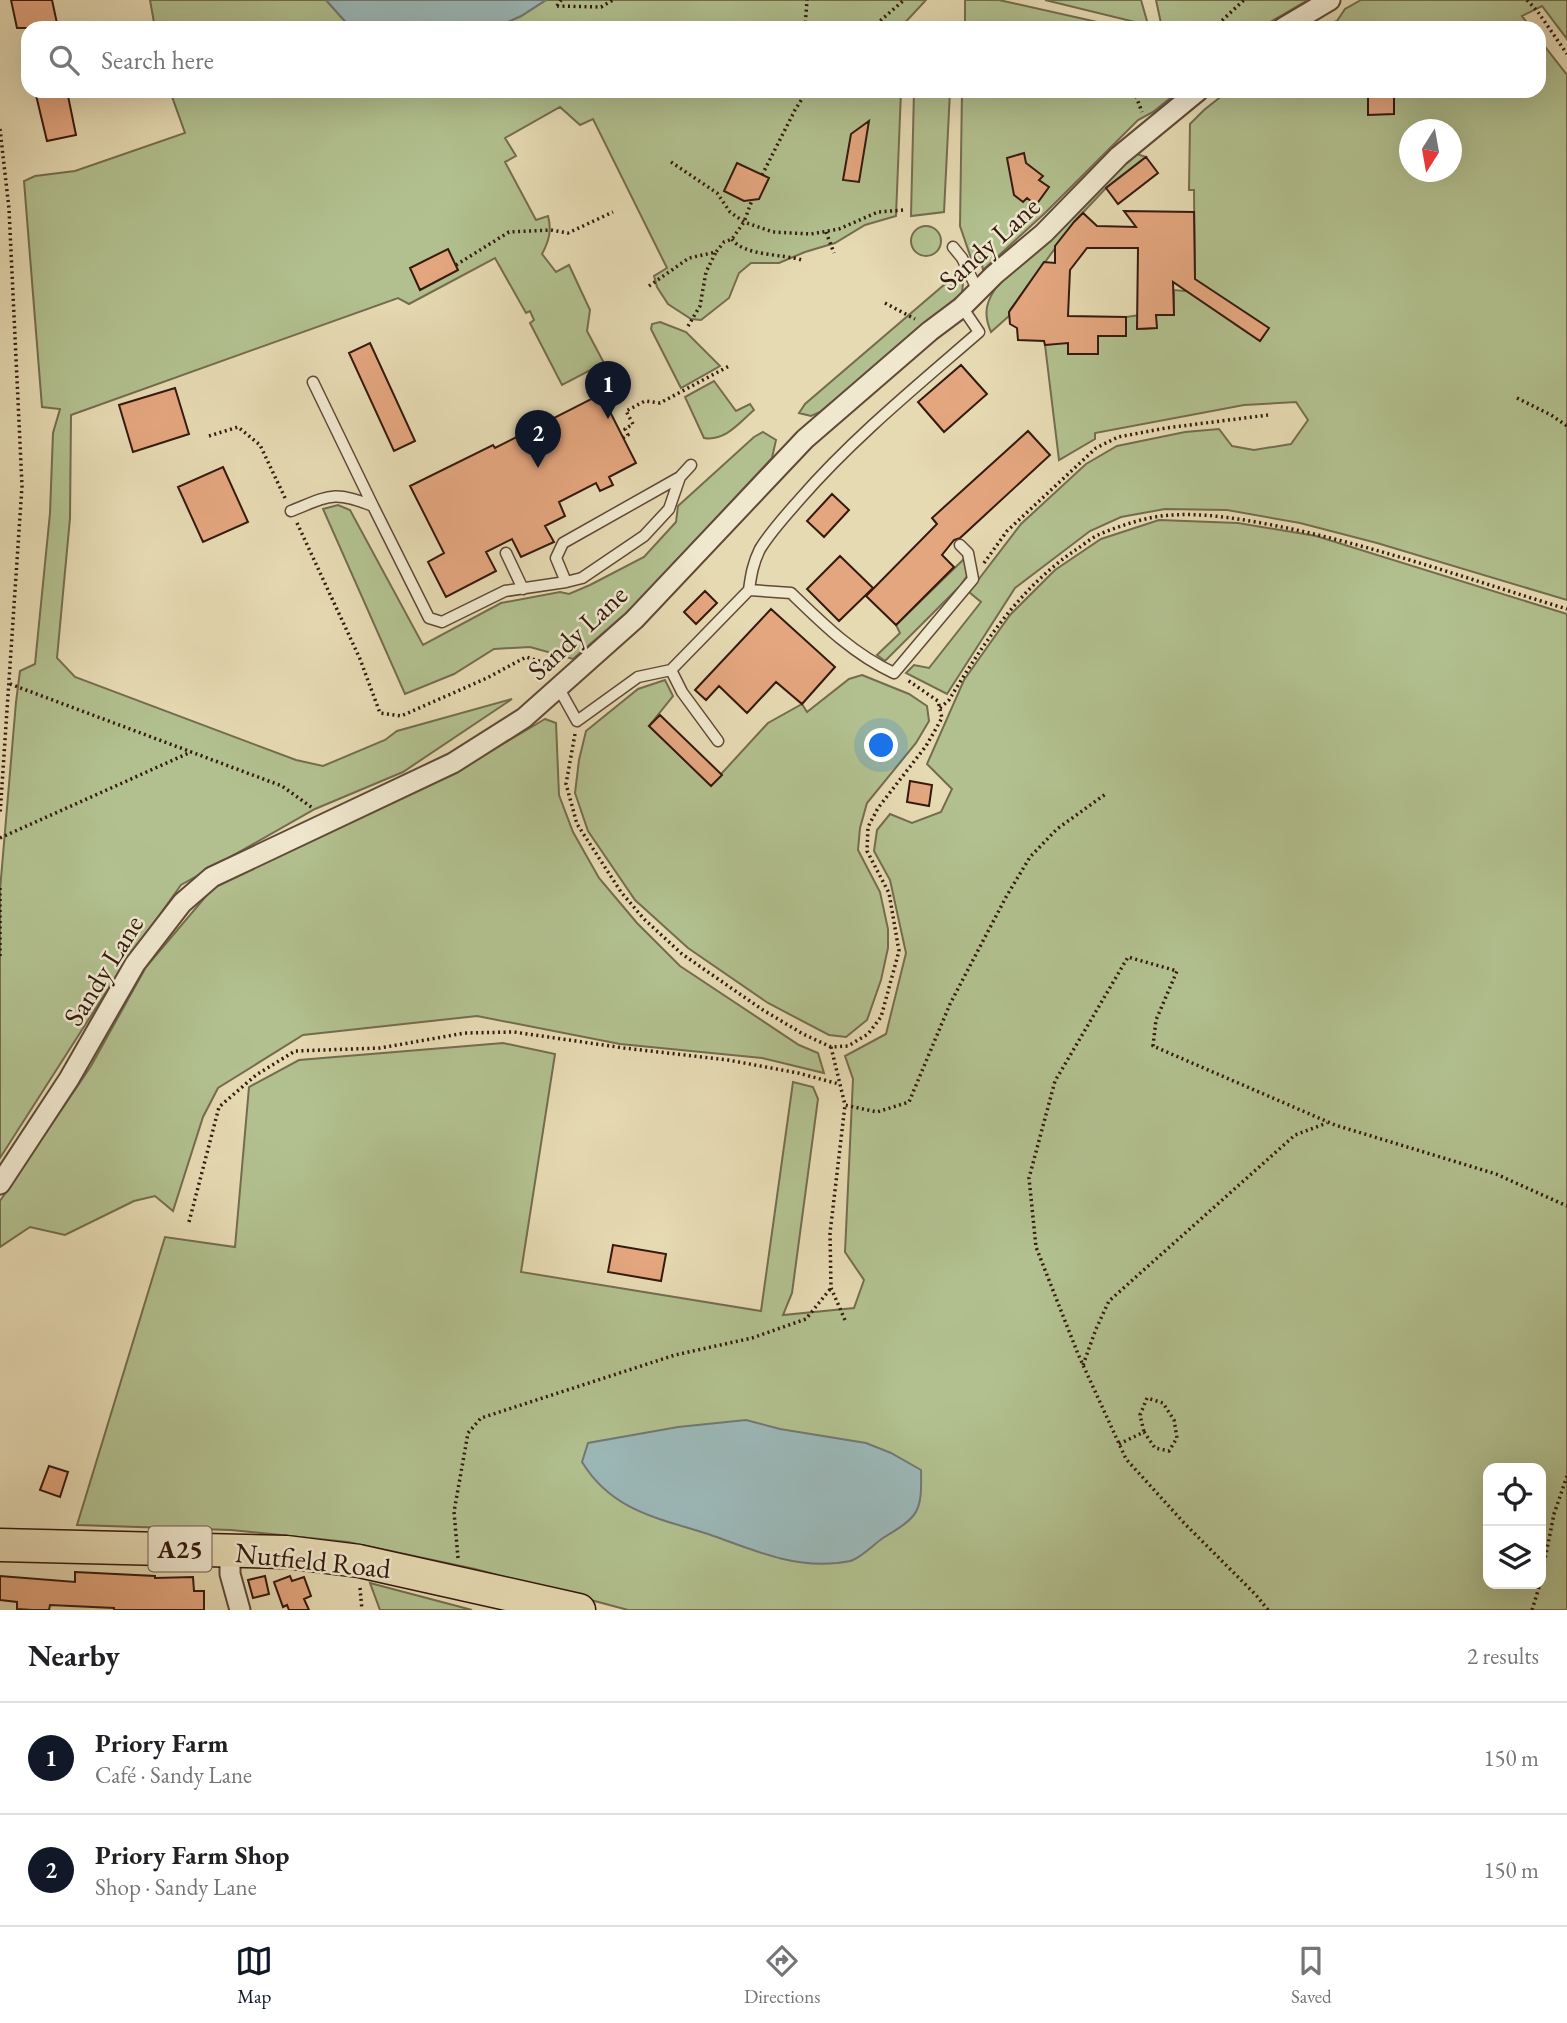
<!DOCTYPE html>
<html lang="en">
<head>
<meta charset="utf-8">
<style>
  :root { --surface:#fff; --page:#f2f2f2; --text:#202124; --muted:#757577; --line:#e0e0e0; --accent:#111827 }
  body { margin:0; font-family:"EB Garamond",serif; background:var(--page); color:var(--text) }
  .controls { position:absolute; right:21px; bottom:21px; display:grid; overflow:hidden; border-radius:14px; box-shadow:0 7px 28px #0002 }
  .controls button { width:63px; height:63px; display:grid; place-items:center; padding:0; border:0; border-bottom:2px solid var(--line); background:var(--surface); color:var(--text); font:35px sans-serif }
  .compass { position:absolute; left:1399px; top:119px; width:63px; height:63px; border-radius:50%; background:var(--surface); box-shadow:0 7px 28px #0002; rotate:191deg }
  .you { position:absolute; left:882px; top:746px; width:24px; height:24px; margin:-18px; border:5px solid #fff; border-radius:50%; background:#1a73e8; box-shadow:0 0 0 10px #1a73e833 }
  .badge { display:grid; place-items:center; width:46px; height:46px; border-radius:50%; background:var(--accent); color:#fff; font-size:23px; font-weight:700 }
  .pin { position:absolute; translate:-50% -58px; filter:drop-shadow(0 2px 4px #0008) }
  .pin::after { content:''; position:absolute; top:37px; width:24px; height:21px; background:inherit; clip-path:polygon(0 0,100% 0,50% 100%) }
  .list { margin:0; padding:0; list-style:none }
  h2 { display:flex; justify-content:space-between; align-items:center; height:91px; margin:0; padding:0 28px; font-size:30px }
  h2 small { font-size:23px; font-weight:400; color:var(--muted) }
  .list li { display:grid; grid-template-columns:46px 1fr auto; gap:21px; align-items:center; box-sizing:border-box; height:112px; padding:0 28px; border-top:2px solid var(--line) }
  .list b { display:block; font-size:26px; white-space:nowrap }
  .list p { margin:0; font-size:23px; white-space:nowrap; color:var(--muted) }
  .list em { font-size:23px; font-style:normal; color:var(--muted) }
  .icon { flex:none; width:38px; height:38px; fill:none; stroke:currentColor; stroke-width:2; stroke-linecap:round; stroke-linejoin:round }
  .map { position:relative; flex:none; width:1567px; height:1610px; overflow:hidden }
  .search { position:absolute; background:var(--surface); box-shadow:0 7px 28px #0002; left:21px; right:21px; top:21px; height:77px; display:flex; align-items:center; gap:18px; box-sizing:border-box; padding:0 24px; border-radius:21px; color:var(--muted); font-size:26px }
  .sheet { height:315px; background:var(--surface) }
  nav { display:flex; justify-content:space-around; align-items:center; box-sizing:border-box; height:98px; border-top:2px solid var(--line); background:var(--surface); font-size:19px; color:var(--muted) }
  nav a { display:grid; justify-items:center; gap:4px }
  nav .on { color:var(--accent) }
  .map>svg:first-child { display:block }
</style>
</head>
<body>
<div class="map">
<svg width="1567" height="1610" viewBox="0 0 1567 1610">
  <rect width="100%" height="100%" fill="#e6dab3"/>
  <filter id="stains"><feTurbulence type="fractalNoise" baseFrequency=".00286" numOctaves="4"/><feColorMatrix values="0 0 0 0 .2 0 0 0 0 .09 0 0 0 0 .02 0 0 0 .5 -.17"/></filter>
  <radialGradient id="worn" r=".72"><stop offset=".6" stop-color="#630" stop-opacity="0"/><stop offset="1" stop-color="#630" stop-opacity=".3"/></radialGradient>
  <!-- green -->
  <path fill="#b2c08f" stroke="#746c4e" stroke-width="2" fill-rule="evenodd" d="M 150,0 L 326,0 L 351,28 L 155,28 Z
    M 546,0 L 926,0 L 900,28 L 494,28 L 521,16 Z
    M 965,0 L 999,0 L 1124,28 L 969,28 L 965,23 Z
    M 1045,0 L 1141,0 L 1147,21 L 1143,24 Z
    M 1156,0 L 1308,0 L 1260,28 L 1162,28 Z
    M 1361,0 L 1567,0 L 1567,39 L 1542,6 L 1522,16 L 1531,28 L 1315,28 L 1337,21 L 1345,9 Z
    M 1539,39 L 1567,75 L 1567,600 L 1377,543 L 1300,523 L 1227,510 L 1165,509 L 1121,517 L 1090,531 L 1015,588 L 947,694 L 906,673 L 914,665 L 929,668 L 981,602 L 969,592 L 1021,524 L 1086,464 L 1117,446 L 1185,432 L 1219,429 L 1232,446 L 1254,450 L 1291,444 L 1308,420 L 1296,402 L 1244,405 L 1095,433 L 1095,439 L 1059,460 L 1045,345 L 1052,344 L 1068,335 L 1068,354 L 1098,353 L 1098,336 L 1126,336 L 1126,317 L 1140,315 L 1141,329 L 1156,328 L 1156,315 L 1174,315 L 1174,290 L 1195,292 L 1194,190 L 1189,190 L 1190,124 L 1204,110 L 1228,91 L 1539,91 ZM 1410,130 L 1452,130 L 1452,172 L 1410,172 Z
    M 170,91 L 849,91 L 850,93 L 857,91 L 901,91 L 896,216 L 865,225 L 835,243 L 805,252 L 779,263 L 751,263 L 739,273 L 729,298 L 701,320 L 691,319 L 668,304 L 657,287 L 654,276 L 667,268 L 593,119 L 580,125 L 560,107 L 505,138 L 516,156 L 505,162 L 536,220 L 548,216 C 552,230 549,241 542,254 L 556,272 L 569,265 L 590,310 L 587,331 L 604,363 L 562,385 L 530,323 L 534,320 L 530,311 L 526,313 L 495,258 L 409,304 L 398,298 L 71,415 L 70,518 L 57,658 L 75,677 L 296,760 L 323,766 L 385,740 L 397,731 L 512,699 L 403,772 L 315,809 L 181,885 L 119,972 L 0,1158 L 0,890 L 16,702 L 20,671 L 35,664 L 50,513 L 53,433 L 60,409 L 42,407 L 24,181 L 35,176 L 75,171 L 185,133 Z
    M 914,91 L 950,91 L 944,212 L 911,216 Z
    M 962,91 L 1179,91 L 1153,112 L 1138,120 L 1045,213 L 983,270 L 981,259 L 973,264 L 960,226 Z
    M 1137,154 L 1146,157 L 1106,188 L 1075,221 L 1010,310 L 1009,316 L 991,332 C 982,312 987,299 1000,282 L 1127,160 Z
    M911 241a15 15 0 1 1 30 0a15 15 0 1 1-30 0Z
    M 959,272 L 963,283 L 962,293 L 820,412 L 811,416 L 799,413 L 805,404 Z
    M 660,322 L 686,332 L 720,366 L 681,388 L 651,329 L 652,324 Z
    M 714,381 L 736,411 L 750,404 L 754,410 C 740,422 725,442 704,438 L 685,397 Z
    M 763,432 L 776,440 L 772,458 L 633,607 L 573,659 L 530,647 L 494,649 L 454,674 L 405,694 L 323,509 L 338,505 L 350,510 L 423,645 L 501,603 L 560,592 L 569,594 L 590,585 L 644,557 L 676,522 L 678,506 L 754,437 Z
    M 1159,520 L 1238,523 L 1316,536 L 1567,614 L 1567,1610 L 628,1610 L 475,1569 L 348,1542 L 231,1530 L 77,1525 L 165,1237 L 235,1247 L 249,1087 L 299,1060 L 503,1043 L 555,1054 L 521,1272 L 761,1311 L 793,1082 L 813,1087 L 818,1099 L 792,1293 L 783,1315 L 854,1308 L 864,1280 L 845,1252 L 853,1079 L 845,1056 L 886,1034 L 906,953 L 890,880 L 874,851 L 877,830 L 890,814 L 912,823 L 941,812 L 952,789 L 927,764 L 964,680 L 1010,615 L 1055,570 L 1101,539 ZM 1488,1468 L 1541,1468 L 1541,1584 L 1488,1584 Z
    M 965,558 L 967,576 L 960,586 L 885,661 L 877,655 L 900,633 L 896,625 Z
    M 862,675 L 909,694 L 927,706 L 929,721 L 916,743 L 867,803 L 860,828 L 858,850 L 880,892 L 888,929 L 888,948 L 881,980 L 867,1020 L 846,1037 L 829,1035 L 768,1003 L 688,948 L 635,900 L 588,831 L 575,793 L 579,760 L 586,731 L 638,689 L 665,680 L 673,696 L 649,726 L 711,785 L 768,723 L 802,704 L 807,712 L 849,679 Z
    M 545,719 L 556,723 L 559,795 L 573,832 L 599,878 L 637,923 L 680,966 L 799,1045 L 818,1053 L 824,1073 L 762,1058 L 620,1044 L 477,1016 L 303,1035 L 218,1088 L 203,1117 L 173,1211 L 155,1196 L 134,1201 L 65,1235 L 30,1227 L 0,1247 L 0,1201 L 91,1066 L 146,967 L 212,889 L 280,850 L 474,761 Z
    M 370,1583 L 472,1610 L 380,1610 Z"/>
  <!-- water -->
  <path fill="#9bb8b8" stroke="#727874" stroke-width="2" d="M 326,0 L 546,0 L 521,16 L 494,28 L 351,28 Z
    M 746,1420 L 780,1429 L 866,1443 L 891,1453 L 921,1470 C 922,1513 919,1516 883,1538 C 873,1545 864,1555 853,1560 C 849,1562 842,1562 837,1563 C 791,1568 751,1549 708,1534 C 658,1518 612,1511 582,1462 L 588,1443 L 678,1427 Z"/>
  <!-- building -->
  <path fill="#e4a67f" stroke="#35190e" stroke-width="2" d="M 11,0 L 52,0 L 58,28 L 17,28 Z
    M 35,91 L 67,91 L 76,135 L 47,141 Z
    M 1368,91 L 1394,91 L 1394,114 L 1368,115 Z
    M 869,121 L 859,182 L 843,180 L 851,134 Z
    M 1024,153 L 1026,163 L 1043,176 L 1039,180 L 1049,187 L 1036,205 L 1027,198 L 1023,202 L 1014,195 L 1007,158 Z
    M 1146,157 L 1158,173 L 1118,204 L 1106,188 Z
    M 737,163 L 769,178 L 759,199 L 744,201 L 724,191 Z
    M 1124,211 L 1194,212 L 1195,279 L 1269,328 L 1260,341 L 1173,282 L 1174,315 L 1156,315 L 1157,328 L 1137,329 L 1138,248 L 1087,248 L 1070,270 L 1068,316 L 1126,317 L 1126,336 L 1098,336 L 1098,354 L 1068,354 L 1068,343 L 1045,345 L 1044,341 L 1018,340 L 1017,328 L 1010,324 L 1009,312 L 1044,262 L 1055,263 L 1055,246 L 1074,222 L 1083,213 L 1097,226 L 1136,227 Z
    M 448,249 L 458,270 L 420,290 L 410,268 Z
    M 370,343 L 415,441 L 394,451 L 349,353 Z
    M 961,365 L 987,394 L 944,432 L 918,402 Z
    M 175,388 L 189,434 L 133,452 L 119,405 Z
    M 601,394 L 636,463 L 609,477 L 613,485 L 600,491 L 596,483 L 559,502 L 565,516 L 545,526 L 554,542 L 521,557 L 512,539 L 486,552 L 496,571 L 446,597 L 428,562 L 444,553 L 410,486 L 493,445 L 495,448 Z
    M 1028,431 L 1050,455 L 960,538 L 954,540 L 942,555 L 954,567 L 896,625 L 866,596 L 937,524 L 932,518 Z
    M 223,467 L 248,522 L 203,542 L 178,487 Z
    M 832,494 L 849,510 L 824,537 L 807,521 Z
    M 840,556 L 873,588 L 839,621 L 807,589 Z
    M 705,591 L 717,603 L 696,624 L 684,612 Z
    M 771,609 L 835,667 L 802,704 L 776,682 L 747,713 L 719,686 L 706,700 L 695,690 Z
    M 660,715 L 722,775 L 711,786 L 649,726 Z
    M 910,781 L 932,785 L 929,806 L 907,802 Z
    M 613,1245 L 666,1254 L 661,1281 L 608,1272 Z
    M 49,1466 L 68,1472 L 60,1497 L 40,1490 Z
    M 75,1572 L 155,1576 L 155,1578 L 193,1577 L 194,1591 L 204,1591 L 204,1610 L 114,1610 L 114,1608 L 50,1605 L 49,1610 L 32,1610 L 17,1609 L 17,1602 L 0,1600 L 0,1576 L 75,1582 Z
    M 265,1576 L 269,1594 L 253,1598 L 248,1580 Z
    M 290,1576 L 292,1581 L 304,1577 L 311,1596 L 304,1599 L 309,1610 L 289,1610 L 287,1605 L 283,1607 L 274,1582 Z"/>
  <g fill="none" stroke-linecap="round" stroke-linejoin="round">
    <!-- lane casing -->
    <g stroke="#614937" stroke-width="13">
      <path id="lane" d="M 953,247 L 962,258 L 978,291
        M 313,382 L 373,506
        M 680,477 L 563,543 L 556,558 L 566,582 L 582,578 L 644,536 L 669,509 L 680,477 L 691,465
        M 291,511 C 329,496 333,490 373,506 L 429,618 L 442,622 L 505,591 L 566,582
        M 506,553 L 523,589
        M 749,590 C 751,575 753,563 760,549 C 771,531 786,515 800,499 C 853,438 918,385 979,332 L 962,307
        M 671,670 L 749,590 L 791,593 C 823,624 853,654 894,673 L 973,579 L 968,553 L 960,545
        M 558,687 L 577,721 L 638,677 L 671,670 L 682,692 L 718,741"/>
    </g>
    <!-- street casing -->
    <g stroke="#614937" stroke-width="23">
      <path id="street" d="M 1283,28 L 1330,0
        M 0,1184 L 69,1079 L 135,964 L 182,903 L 212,877 L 453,763 L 524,718 L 634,620 L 805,439 L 930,331 L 962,307 L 994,275 L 1044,233 L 1119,156 L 1198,91
        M 230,1550 L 230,1574 L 240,1610"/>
    </g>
    <!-- primary casing -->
    <g stroke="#35190e" stroke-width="35">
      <path id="primary" d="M 0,1545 L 286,1552 L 359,1561 L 579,1610"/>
    </g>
    <!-- path -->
    <path stroke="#35190e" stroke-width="3.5" stroke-dasharray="2 3.5" stroke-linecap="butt" d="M 1527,0 L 1538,12 L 1567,54
      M 557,6 L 601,7 L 613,0
      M 557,6 L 561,0
      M 805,28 L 807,0
      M 872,28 L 904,0
      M 1214,28 L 1244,0
      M 1134,91 L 1142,112
      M 0,129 L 9,209 L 22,486 L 0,815
      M 671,162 L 717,193 L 730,212 L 744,222 L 773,232 L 811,234 L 839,229 L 878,212 L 904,210
      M 762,175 L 795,110 L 807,91
      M 826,232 L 834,253
      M 732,239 C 743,256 783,254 802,260
      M 456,265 L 509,232 L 551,230 L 568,233 L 613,212
      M 649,286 L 689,258 L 716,252 L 724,242 L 732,239 L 744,222 L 752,200
      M 885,303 L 915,319
      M 688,326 L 700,306 L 706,272 L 716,252
      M 1517,398 L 1551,415 L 1567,426
      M 209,436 L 238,427 L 260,445 L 286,500
      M 623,438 L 628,435 L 625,429 L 633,424 L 626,411 L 645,401 L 660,403 L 731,365
      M 297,523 L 360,659 L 380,713 L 401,716 L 487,678 L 526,657 L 552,665 L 553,669
      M 984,563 L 1007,531 L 1096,448 L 1118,437 L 1166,428 L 1268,415
      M 10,684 L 282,786 L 314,809
      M 940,708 L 949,700 C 983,644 1019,589 1074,551 C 1082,546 1091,538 1100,534 C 1120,526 1140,519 1161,516 C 1202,511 1247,520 1287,528 C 1382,548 1474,581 1567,609
      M 575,734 L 566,784 L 577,824 L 621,892 L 644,919 L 682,954 L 763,1010 L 803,1034 L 831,1047 L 848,1046 L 868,1034 L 881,1017 L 899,951 L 889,893 L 867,851 L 868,827 L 878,808 L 926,746 L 942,718 L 938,701 L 906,679
      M 0,838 L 191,752
      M 0,888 L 0,959
      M 831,1047 L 845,1105 L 877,1112 L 909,1102 L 950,1004 L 1006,897 L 1030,857 L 1057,829 L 1107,793
      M 189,1222 L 219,1107 L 256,1075 L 295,1051 L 380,1048 L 465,1033 L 514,1032 L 624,1048 L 728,1060 L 798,1073 L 839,1084
      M 845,1320 L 831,1288 L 830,1233 L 845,1105
      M 1083,1365 L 1096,1329 L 1109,1301 L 1295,1135 L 1327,1123
      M 1119,1444 L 1144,1432 L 1155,1448 L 1169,1451 L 1177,1438 L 1174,1420 L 1163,1403 L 1147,1398 L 1140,1415 L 1144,1432
      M 458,1558 L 454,1512 L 468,1433 L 481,1418 L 675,1355 L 752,1338 L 806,1319 L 831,1288
      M 1541,1579 L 1554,1514 L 1567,1476
      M 360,1588 L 362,1610
      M 1268,1610 L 1256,1595 L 1185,1524 L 1126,1459 L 1078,1354 L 1036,1247 L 1029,1178 L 1055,1081 L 1128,957 L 1177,971 L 1156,1020 L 1153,1046 L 1335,1125 L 1496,1174 L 1567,1206
      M 1532,1610 L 1540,1584"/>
    <!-- lane -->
    <use href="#lane" stroke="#efe7ce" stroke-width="10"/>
    <!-- street -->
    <use href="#street" stroke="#efe7ce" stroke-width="19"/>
    <!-- primary -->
    <use href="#primary" stroke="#e6dab3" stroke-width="32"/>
  </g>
  <g text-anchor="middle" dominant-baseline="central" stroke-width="5" stroke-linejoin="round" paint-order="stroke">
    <!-- shield labels -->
    <rect fill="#efe7ce" stroke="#6d5748" stroke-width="2" x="148.5" y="1526.5" width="63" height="45" rx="5"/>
    <g font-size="26" font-weight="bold" fill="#35190e">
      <text x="180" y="1549">A25</text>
    </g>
    <!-- street labels -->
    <g font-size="28" fill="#35190e" stroke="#efe7ce">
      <text transform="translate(989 243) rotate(-42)">Sandy Lane</text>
      <text transform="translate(577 632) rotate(-43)">Sandy Lane</text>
      <text transform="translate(103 970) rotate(-58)">Sandy Lane</text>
      <text transform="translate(313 1560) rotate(6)">Nutfield Road</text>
    </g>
  </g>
  <rect width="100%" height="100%" filter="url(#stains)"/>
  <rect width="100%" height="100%" fill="url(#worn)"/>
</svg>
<div class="controls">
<button><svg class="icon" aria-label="locate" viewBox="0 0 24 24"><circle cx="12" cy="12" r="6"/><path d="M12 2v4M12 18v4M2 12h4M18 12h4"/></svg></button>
<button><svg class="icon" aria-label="layers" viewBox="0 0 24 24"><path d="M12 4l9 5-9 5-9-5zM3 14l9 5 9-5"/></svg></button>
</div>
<svg class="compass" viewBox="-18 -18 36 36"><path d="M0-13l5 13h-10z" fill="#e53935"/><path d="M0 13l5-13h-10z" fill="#757577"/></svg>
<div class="you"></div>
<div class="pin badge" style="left:608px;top:419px">1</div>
<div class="pin badge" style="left:538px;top:468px">2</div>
<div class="search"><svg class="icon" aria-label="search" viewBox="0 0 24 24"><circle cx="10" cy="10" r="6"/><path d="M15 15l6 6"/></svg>Search here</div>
</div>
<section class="sheet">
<h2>Nearby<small>2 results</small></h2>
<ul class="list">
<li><span class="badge">1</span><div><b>Priory Farm</b><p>Café · Sandy Lane</p></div><em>150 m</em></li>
<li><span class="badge">2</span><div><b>Priory Farm Shop</b><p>Shop · Sandy Lane</p></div><em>150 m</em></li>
</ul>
</section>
<nav>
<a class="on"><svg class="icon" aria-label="map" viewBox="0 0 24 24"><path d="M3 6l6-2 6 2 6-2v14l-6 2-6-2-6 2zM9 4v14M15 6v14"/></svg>Map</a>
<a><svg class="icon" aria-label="directions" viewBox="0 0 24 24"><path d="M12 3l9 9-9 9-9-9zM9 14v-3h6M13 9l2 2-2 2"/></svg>Directions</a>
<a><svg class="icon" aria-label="saved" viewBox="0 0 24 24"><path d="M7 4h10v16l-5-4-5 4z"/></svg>Saved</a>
</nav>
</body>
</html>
